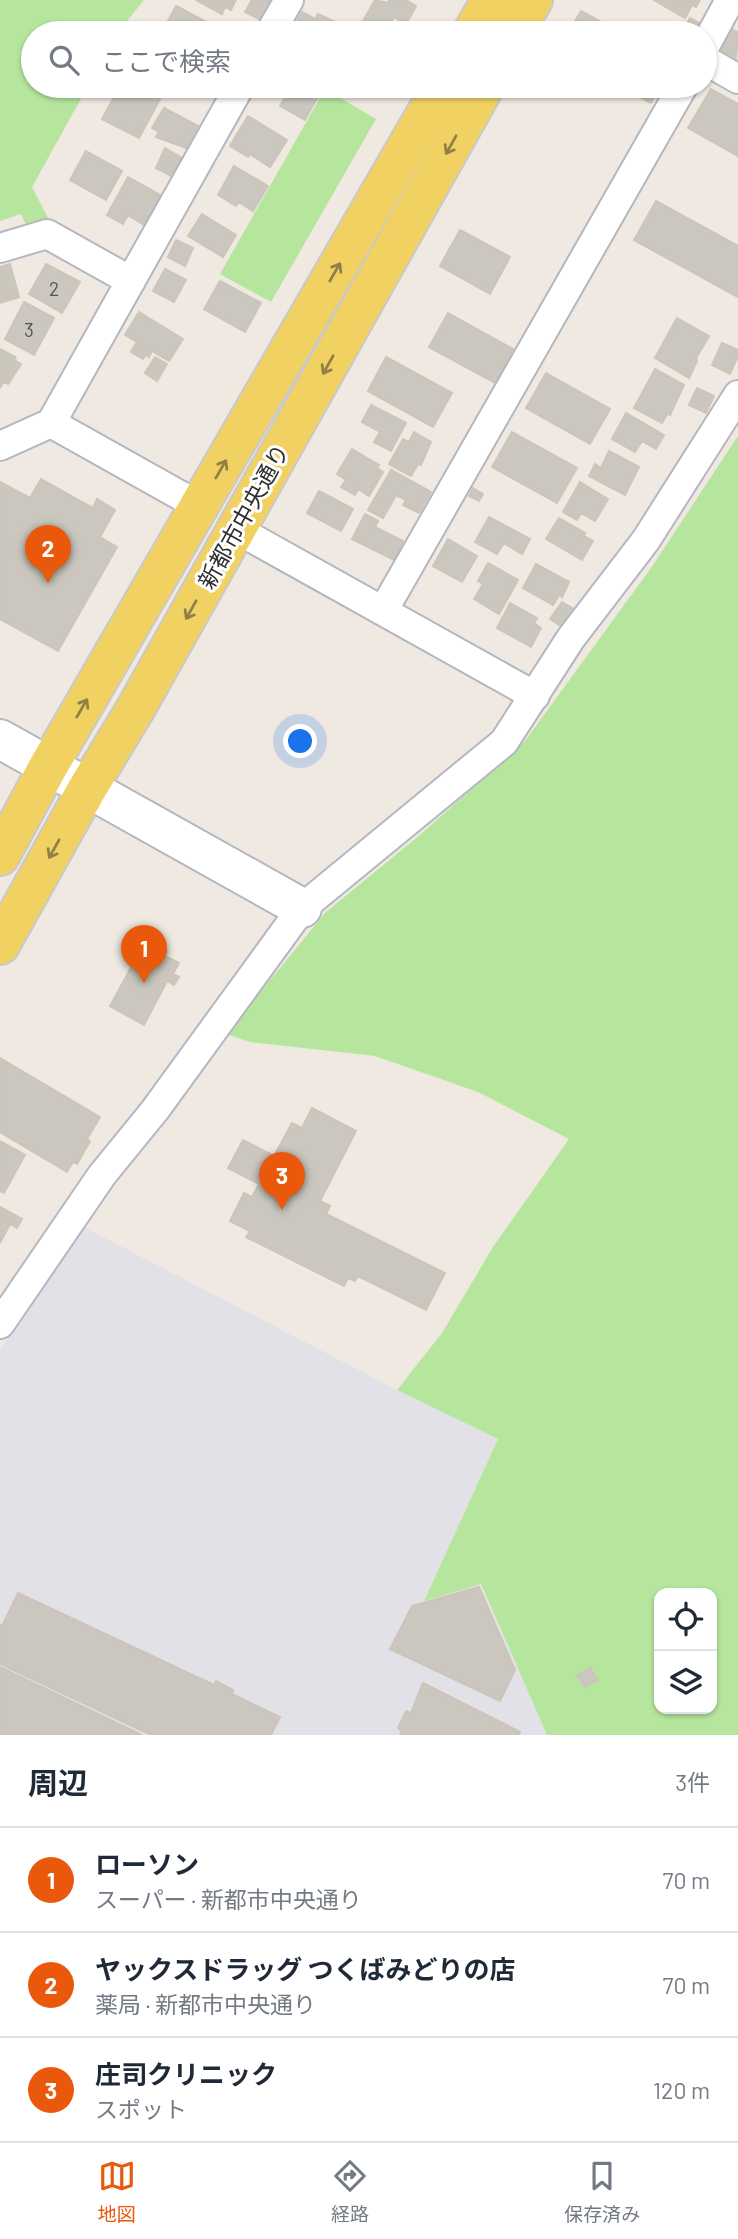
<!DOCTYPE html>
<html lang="ja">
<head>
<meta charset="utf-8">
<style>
  :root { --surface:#fff; --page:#f6f6f7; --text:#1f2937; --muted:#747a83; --line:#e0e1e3; --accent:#ea580c }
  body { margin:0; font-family:Barlow,"Noto Sans JP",sans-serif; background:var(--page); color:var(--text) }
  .controls { position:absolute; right:21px; bottom:21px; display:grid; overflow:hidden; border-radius:14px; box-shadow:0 2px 5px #0004 }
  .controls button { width:63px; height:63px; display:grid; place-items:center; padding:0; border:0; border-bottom:2px solid var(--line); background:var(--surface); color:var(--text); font:35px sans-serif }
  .you { position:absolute; left:301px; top:742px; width:24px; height:24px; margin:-18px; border:5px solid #fff; border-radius:50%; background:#1a73e8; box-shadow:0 0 0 10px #1a73e833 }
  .badge { display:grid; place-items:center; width:46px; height:46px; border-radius:50%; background:var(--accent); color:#fff; font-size:23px; font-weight:700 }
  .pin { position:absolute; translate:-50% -58px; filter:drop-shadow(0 2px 4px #0008) }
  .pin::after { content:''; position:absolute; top:37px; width:24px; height:21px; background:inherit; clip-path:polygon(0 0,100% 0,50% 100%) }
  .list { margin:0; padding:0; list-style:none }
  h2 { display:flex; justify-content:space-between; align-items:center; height:91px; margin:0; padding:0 28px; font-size:30px }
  h2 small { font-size:23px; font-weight:400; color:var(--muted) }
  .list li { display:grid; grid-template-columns:46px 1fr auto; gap:21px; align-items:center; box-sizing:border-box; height:105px; padding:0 28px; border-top:2px solid var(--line) }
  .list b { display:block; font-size:26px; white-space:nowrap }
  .list p { margin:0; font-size:23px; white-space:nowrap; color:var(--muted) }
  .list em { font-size:23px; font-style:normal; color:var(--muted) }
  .icon { flex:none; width:38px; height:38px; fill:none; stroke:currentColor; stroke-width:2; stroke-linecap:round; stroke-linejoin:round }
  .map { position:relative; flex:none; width:738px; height:1735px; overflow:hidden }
  .search { position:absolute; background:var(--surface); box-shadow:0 2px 5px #0004; left:21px; right:21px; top:21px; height:77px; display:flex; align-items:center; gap:18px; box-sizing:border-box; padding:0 24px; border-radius:38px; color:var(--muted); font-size:26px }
  .sheet { height:406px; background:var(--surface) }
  nav { display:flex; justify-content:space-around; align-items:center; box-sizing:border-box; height:98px; border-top:2px solid var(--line); background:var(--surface); font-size:19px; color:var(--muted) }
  nav a { display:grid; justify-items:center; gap:4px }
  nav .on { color:var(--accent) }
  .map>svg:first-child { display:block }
</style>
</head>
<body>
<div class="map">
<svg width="738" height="1735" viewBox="0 0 738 1735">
  <rect width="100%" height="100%" fill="#efe9e1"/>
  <!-- industrial -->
  <path fill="#e3e1e8" d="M 82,1226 L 397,1390 L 498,1439 L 424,1600 L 480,1584 L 547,1735 L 0,1735 L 0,1351 L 21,1315 Z"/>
  <!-- green -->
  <path fill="#b6e59e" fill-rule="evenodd" d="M 0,0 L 144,0 L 117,33 L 33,33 L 33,86 L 88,86 L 32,187 L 49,220 L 26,225 L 21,214 L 0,221 Z
    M 325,89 L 376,119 L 271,302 L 220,274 Z
    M 738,436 L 738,1735 L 547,1735 L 481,1584 L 424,1601 L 498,1439 L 397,1390 L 442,1333 L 493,1247 L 569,1139 L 478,1092 L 375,1056 L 250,1042 L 226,1034 L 326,912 L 420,835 L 525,741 L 651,568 ZM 659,1593 L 712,1593 L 712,1709 L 659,1709 Z"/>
  <!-- building -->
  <path fill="#cbc7bf" stroke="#cbc5ba" stroke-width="2" d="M 196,0 L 236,0 L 231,10 L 225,7 L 222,14 Z
    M 252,0 L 272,1 L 261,20 L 245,12 Z
    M 375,0 L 388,3 L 389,0 L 406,0 L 416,6 L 406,24 L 394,17 L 385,33 L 363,33 L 358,30 Z
    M 654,0 L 700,0 L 696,7 L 692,5 L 685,18 Z
    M 176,6 L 220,29 L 217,33 L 162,32 Z
    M 581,11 L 621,33 L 568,33 Z
    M 302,12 L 315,19 L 318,14 L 342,25 L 339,33 L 290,33 Z
    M 690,18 L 701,24 L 695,33 L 681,33 Z
    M 731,29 L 738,32 L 736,58 L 721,50 Z
    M 120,86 L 134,86 L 160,99 L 139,138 L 102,119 Z
    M 292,86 L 312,86 L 321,91 L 305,120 L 280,106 Z
    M 649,86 L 660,86 L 651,103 L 642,98 Z
    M 711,89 L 738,104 L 738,156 L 688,128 Z
    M 164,108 L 198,126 L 186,148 L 156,137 L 159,132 L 152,128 Z
    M 248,116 L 287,140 L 270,167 L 250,154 L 248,157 L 230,146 Z
    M 165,148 L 184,159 L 173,177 L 156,168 Z
    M 86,151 L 122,171 L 106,200 L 70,180 Z
    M 234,166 L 268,186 L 253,211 L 239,202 L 236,206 L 218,195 Z
    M 128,177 L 162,196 L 146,226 L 128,215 L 123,224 L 107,215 Z
    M 656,201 L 738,246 L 738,297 L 634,240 Z
    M 202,214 L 236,235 L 223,257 L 188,236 Z
    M 460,230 L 510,257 L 490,294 L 440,266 Z
    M 176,240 L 193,248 L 185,266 L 168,257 Z
    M 10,264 L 19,297 L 0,303 L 0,267 Z
    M 46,264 L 80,282 L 62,313 L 29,294 Z
    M 165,269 L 186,280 L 174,302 L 153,291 Z
    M 220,281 L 261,303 L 245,332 L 204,309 Z
    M 24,302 L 54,318 L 34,355 L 5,339 Z
    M 139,312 L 183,339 L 169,361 L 152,351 L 149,357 L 146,355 L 143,359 L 131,352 L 137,342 L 125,335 Z
    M 448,313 L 513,349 L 495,383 L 429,347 Z
    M 677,318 L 709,336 L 696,358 L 697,361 L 689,378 L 655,358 Z
    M 722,343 L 738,350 L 738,356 L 730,374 L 712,365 Z
    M 0,349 L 15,357 L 16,361 L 21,364 L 8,384 L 3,382 L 0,388 Z
    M 155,357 L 167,364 L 157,381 L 145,373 Z
    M 386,357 L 452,393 L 433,427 L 368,391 Z
    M 655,369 L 684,385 L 670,415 L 668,413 L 662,423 L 634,408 Z
    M 546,373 L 610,409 L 590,444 L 526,408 Z
    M 697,388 L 714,396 L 706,413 L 689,405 Z
    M 371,405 L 406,423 L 391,451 L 374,442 L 380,432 L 362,422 Z
    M 626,413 L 664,435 L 656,449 L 642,441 L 635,452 L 612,439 Z
    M 414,432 L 431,442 L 421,465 L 418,464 L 411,476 L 389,464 L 403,439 L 409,442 Z
    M 512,432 L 577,468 L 557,503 L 492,467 Z
    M 352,449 L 379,465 L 377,468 L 383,472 L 369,496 L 358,489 L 355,495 L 341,487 L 346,480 L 337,474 Z
    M 609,451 L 639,467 L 625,495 L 589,476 L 595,464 L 601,468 Z
    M 391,470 L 431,492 L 419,513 L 403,505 L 406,500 L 396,495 L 383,518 L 368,510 Z
    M 41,479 L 93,508 L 97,499 L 115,510 L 100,537 L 117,547 L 58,651 L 0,619 L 0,482 L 30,498 Z
    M 580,482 L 608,499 L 595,521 L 581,513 L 577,520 L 563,512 Z
    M 473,488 L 483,494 L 479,501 L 469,496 Z
    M 319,491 L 353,509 L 341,531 L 307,513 Z
    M 365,514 L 378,521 L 375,527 L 403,541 L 394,560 L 352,539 Z
    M 489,517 L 530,539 L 522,554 L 504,543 L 497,554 L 475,542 Z
    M 559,518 L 585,533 L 584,536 L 593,541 L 582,560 L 546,539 Z
    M 448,539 L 477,556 L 462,582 L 433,566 Z
    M 488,563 L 518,580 L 499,614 L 474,599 L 483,584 L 478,581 Z
    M 536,564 L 569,582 L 562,597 L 559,595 L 553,605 L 523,588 Z
    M 562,602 L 576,610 L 564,628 L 550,619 Z
    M 510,603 L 537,618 L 534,623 L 541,628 L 531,647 L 497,628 Z
    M 146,940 L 167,952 L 165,956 L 179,963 L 173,974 L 179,977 L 174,985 L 167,981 L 144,1025 L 110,1006 Z
    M 0,1058 L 100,1117 L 87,1139 L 90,1141 L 77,1164 L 73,1162 L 67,1172 L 0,1132 Z
    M 312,1108 L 356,1131 L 320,1201 L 330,1206 L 326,1214 L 445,1273 L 426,1310 L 358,1276 L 355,1281 L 348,1278 L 344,1286 L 246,1237 L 250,1231 L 230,1221 L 244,1193 L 252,1197 L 259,1184 L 228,1168 L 243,1140 L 274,1156 L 292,1123 L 302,1128 Z
    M 0,1141 L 25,1155 L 4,1193 L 0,1191 Z
    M 0,1207 L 22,1219 L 17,1228 L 10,1224 L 0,1243 Z
    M 479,1587 L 515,1670 L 500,1701 L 390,1649 L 412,1606 Z
    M 18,1593 L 214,1685 L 216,1681 L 233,1690 L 232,1694 L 280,1717 L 271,1735 L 151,1735 L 0,1664 L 0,1625 L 2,1626 Z
    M 0,1667 L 142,1735 L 0,1735 Z
    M 590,1668 L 598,1680 L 585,1687 L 577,1675 Z
    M 423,1683 L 520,1732 L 519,1735 L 400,1735 L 402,1731 L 398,1728 L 406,1711 L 411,1713 Z"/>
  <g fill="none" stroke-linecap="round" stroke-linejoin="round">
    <!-- street casing -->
    <g stroke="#b4b7c1" stroke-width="32">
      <path id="street" d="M 270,33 L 289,0
        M 705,46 L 730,0
        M 705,60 L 738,79
        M 0,248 L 47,234 L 131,281
        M 51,423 L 240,86
        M 0,446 L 51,423 L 199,506
        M 236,529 L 535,696
        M 383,611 L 683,86
        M 0,1324 L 102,1175 L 155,1110 L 302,908 L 504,742 L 571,638 L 646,540 L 738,395"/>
    </g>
    <!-- secondary casing -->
    <g stroke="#b4b7c1" stroke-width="42">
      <path id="secondary" d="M 0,739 L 302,908"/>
    </g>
    <!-- primary casing -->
    <g stroke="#c9c9c9" stroke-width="42">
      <path id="primary" d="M 472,33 L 491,0
        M 514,33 L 533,0
        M 0,856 L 48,767 L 442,86
        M 0,945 L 87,789 L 136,708 L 485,86"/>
    </g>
    <!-- street -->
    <use href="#street" stroke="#fff" stroke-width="28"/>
    <!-- secondary -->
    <use href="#secondary" stroke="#fff" stroke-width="38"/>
    <!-- primary -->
    <use href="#primary" stroke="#f2d163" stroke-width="38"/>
  </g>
  <!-- one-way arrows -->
  <defs><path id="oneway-shaft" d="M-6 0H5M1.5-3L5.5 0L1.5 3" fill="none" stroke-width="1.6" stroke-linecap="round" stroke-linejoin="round" transform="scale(1.75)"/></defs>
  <g stroke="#908048">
    <use href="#oneway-shaft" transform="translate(451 145) rotate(119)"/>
    <use href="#oneway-shaft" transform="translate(335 272) rotate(-60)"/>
    <use href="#oneway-shaft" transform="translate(328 365) rotate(119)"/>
    <use href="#oneway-shaft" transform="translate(221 469) rotate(-60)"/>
    <use href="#oneway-shaft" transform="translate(191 610) rotate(119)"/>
    <use href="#oneway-shaft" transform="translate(82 708) rotate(-60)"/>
    <use href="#oneway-shaft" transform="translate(54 849) rotate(119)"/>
  </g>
  <g text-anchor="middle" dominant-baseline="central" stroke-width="6" stroke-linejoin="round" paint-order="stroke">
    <!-- number labels -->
    <g font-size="19" fill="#555452">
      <text x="54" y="288">2</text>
      <text x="29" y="329">3</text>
    </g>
    <!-- street labels -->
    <g font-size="23" fill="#2e2e2e" stroke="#fff">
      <text transform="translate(243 516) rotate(-61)">新都市中央通り</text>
    </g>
  </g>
</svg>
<div class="controls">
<button><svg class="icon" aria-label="locate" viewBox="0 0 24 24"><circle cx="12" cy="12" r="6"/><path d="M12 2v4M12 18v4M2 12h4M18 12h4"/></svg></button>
<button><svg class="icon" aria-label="layers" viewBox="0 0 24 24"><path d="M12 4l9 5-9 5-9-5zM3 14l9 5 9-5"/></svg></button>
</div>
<div class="you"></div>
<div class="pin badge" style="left:144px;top:983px">1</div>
<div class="pin badge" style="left:48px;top:583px">2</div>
<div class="pin badge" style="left:282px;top:1210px">3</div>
<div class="search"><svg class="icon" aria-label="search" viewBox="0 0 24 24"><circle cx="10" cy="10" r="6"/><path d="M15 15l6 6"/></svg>ここで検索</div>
</div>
<section class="sheet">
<h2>周辺<small>3件</small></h2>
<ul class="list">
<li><span class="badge">1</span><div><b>ローソン</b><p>スーパー · 新都市中央通り</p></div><em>70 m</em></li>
<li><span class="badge">2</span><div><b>ヤックスドラッグ つくばみどりの店</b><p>薬局 · 新都市中央通り</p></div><em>70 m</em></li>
<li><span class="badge">3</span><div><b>庄司クリニック</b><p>スポット</p></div><em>120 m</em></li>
</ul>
</section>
<nav>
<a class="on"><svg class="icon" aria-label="map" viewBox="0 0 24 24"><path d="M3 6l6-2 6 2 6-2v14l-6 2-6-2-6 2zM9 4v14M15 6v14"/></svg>地図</a>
<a><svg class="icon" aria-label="directions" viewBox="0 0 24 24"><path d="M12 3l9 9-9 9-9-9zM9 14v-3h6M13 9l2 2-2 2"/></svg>経路</a>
<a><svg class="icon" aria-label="saved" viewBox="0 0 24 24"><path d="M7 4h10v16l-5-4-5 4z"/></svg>保存済み</a>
</nav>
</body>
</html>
